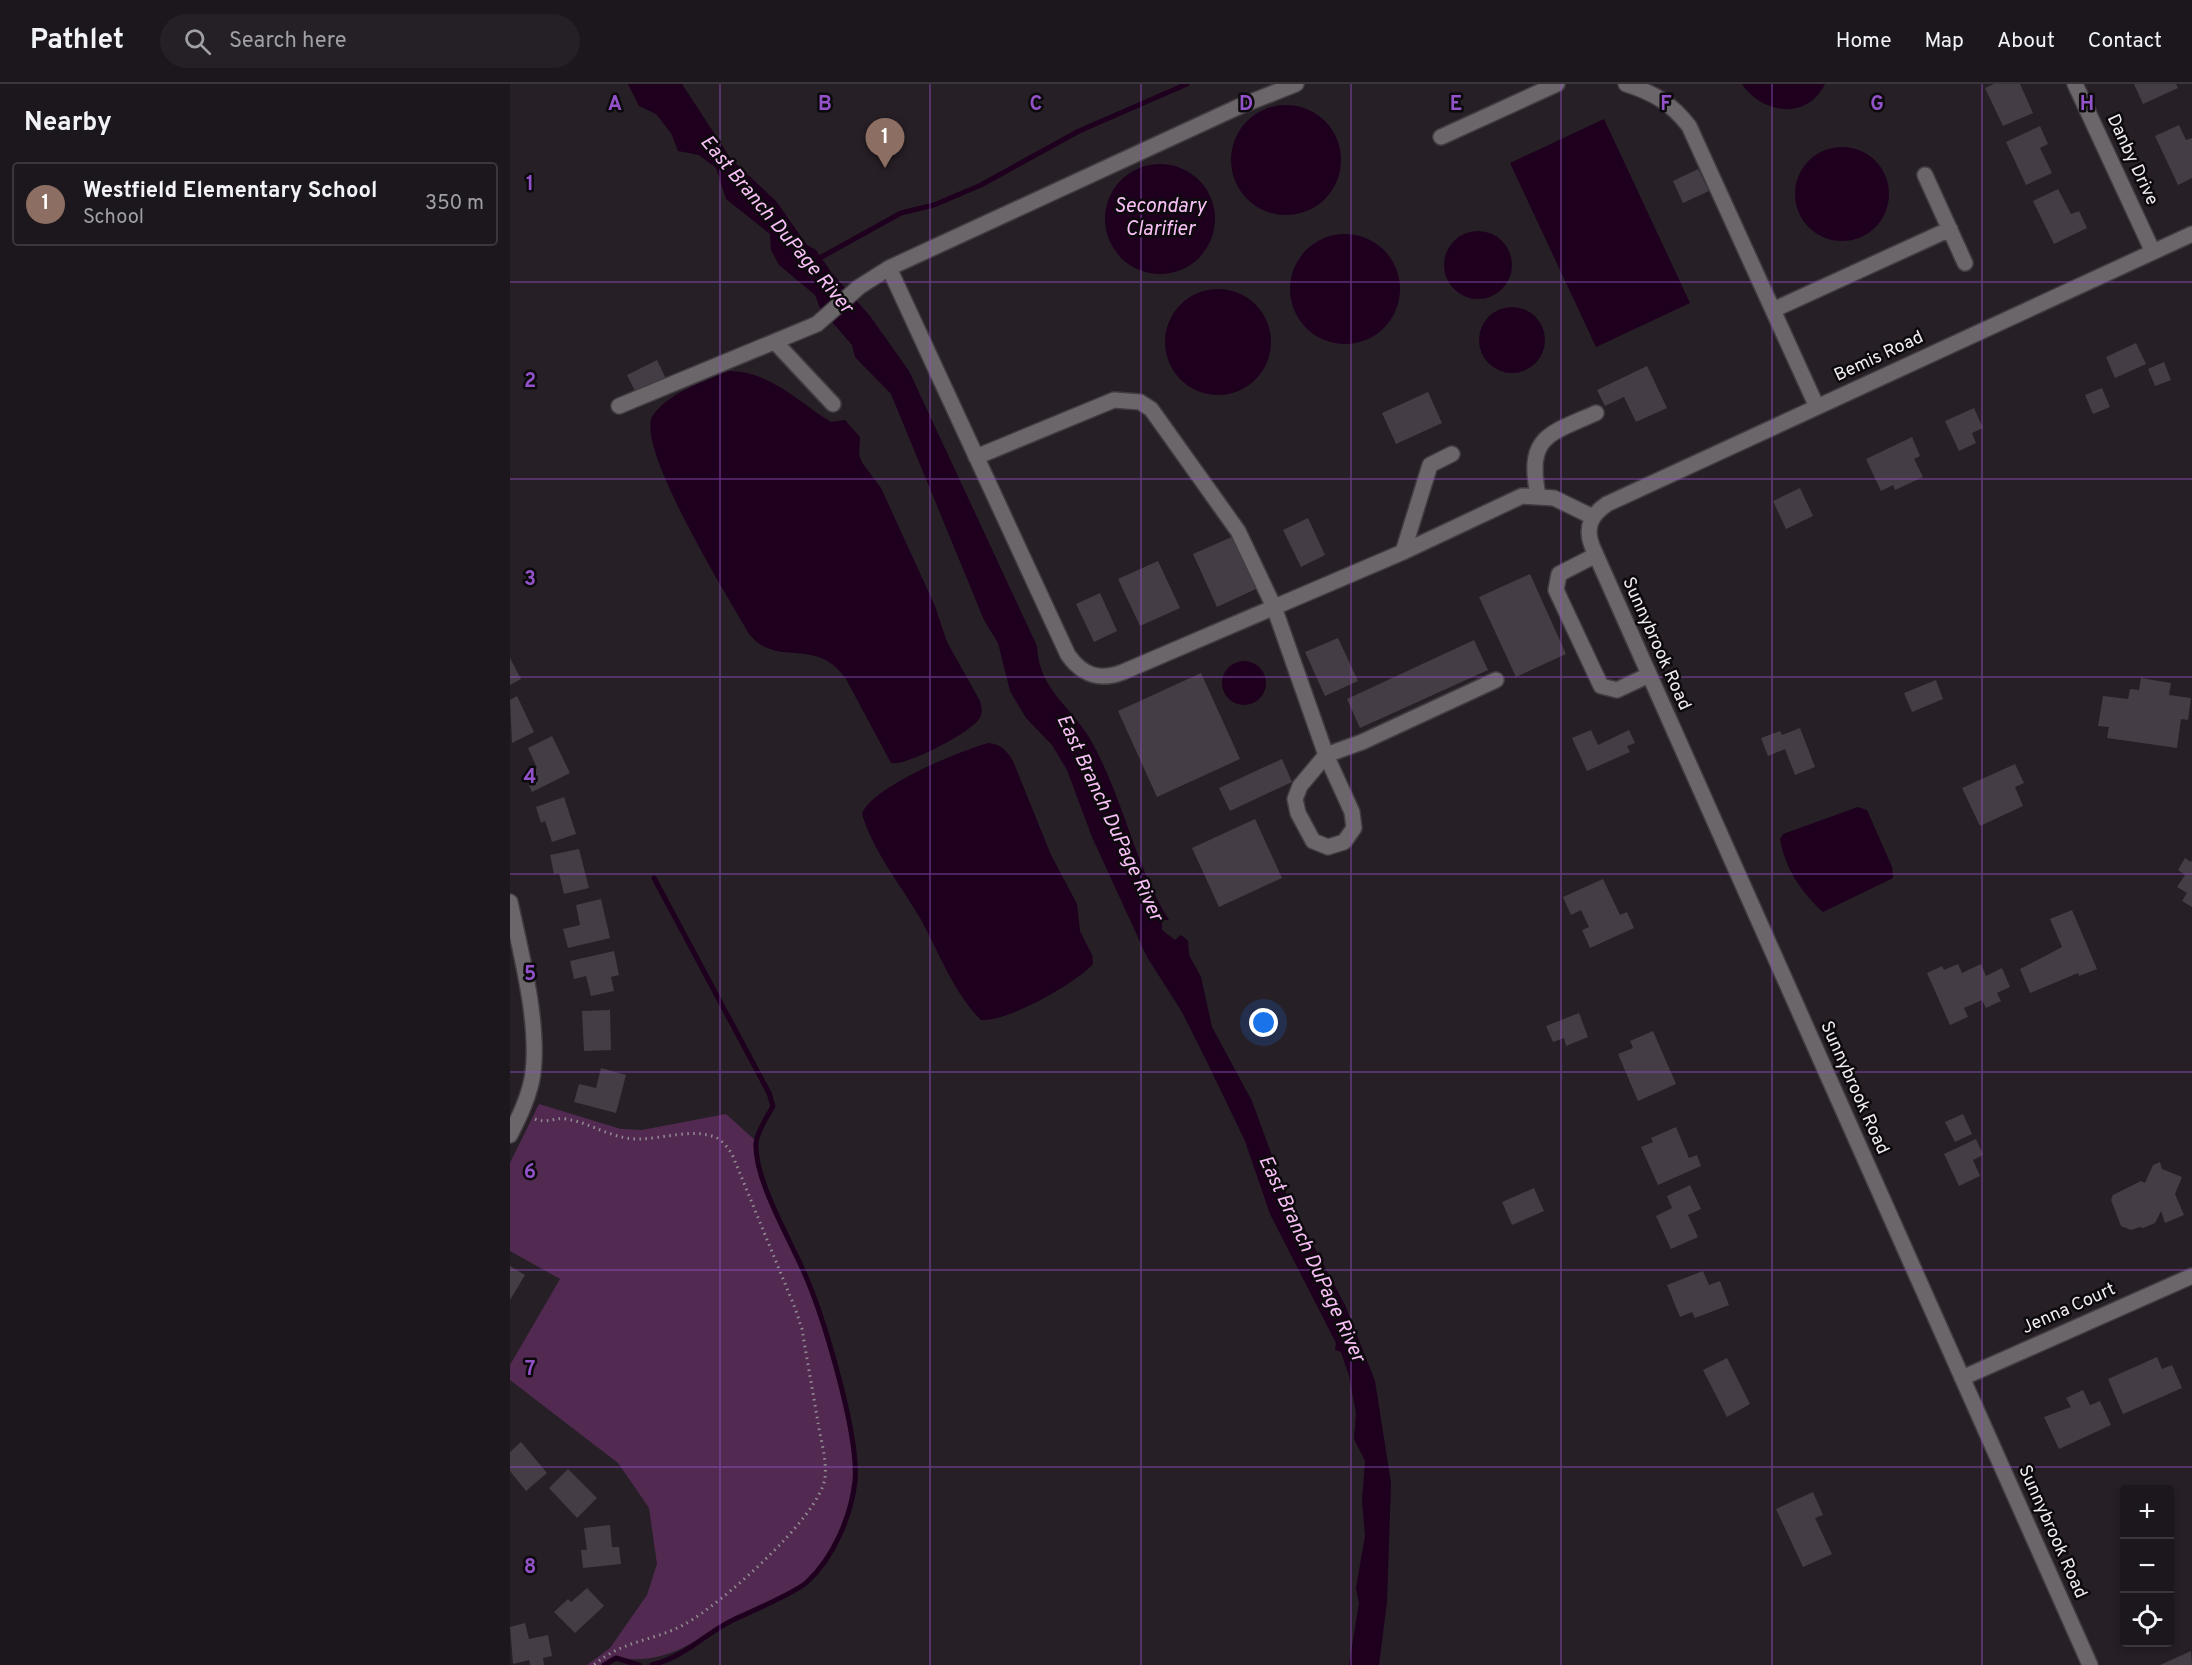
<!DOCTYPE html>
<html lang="en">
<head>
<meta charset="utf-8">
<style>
  :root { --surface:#1c171c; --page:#252025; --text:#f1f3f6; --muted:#a09fa3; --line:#3a363b; --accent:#ea580c }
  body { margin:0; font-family:Overpass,sans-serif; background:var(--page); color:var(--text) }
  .controls { position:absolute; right:18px; bottom:18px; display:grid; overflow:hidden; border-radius:6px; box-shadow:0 3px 9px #0003 }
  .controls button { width:54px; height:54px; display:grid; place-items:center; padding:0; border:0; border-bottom:2px solid var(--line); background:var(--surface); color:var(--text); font:30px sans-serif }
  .you { position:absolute; left:754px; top:939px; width:21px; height:21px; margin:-15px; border:4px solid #fff; border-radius:50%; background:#1a73e8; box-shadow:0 0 0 9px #1a73e833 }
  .badge { display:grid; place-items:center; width:39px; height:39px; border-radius:50%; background:var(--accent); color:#fff; font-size:20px; font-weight:700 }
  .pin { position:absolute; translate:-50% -50px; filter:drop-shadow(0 2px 3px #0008) }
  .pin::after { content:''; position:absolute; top:32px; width:21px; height:18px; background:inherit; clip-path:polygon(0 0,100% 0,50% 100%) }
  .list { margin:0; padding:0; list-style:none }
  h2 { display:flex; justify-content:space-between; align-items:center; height:78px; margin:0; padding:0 24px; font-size:26px }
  h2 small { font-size:20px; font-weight:400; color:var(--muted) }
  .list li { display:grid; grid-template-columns:39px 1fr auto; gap:18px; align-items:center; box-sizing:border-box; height:84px; margin:0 12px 12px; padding:0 12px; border:2px solid var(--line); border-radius:6px }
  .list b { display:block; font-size:22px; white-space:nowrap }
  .list p { margin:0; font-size:20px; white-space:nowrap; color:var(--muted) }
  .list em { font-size:20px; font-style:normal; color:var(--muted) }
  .icon { flex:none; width:33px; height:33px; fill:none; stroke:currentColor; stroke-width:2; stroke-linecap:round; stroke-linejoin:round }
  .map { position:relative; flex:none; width:1682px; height:1581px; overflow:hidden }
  header { display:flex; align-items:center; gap:36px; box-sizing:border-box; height:84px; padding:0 30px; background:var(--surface); border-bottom:2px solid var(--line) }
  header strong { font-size:28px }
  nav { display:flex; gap:33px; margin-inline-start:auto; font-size:21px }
  .search { width:420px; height:54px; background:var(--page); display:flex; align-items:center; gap:15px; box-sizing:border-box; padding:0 21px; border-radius:33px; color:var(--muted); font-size:22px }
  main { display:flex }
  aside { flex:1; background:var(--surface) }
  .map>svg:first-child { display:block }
</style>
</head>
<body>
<header>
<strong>Pathlet</strong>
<div class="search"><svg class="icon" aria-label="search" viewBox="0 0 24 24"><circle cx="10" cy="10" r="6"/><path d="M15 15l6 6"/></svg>Search here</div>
<nav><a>Home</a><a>Map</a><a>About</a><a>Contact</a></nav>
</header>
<main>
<aside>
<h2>Nearby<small></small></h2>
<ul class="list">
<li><span class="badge" style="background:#8d6e63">1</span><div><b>Westfield Elementary School</b><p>School</p></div><em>350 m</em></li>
</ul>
</aside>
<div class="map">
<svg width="1682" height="1581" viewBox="0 0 1682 1581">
  <rect width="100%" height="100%" fill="#261f26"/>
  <!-- green -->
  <path fill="#522a51" d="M 29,1020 L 111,1045 L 132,1046 L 216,1030 L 246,1057 C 249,1104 276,1144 294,1187 C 315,1239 346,1339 345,1394 C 344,1426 322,1478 296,1499 C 290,1504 280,1507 272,1511 C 257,1519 243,1527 228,1534 C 181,1555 164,1581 106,1574 L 94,1581 L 77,1581 L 100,1564 L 137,1511 L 147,1480 L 139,1424 L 108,1379 L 0,1296 L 0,1281 L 50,1195 L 0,1167 L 0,1079 Z"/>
  <!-- water -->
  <path fill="#1e001e" d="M 118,0 L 172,0 L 221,75 L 266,117 L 297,161 L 306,166 L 321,188 L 360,232 L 399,287 L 527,562 C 529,606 560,621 580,655 C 613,712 624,780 659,836 L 652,836 L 652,846 L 665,856 L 671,851 L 678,857 L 679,871 L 691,893 L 702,943 L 742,1017 L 776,1110 L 835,1221 L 865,1297 L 881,1399 L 877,1518 L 869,1581 L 839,1581 L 849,1519 L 846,1504 L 855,1452 L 852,1417 L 855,1377 L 844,1355 L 846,1329 L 839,1292 L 831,1268 L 825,1266 L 826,1259 L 760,1130 L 735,1057 L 698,980 L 672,928 L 637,873 L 582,753 L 557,686 L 542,661 L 516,634 L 500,607 L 488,559 L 474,536 L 381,310 L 345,273 L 342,261 L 310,224 L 305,211 L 269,181 L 261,166 L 260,150 L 216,115 L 206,84 L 189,71 L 168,67 L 161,49 L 146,30 L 129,22 Z
    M 1232,0 L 1315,0 C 1297,37 1252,30 1232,0 Z
    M721 76a55 55 0 1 1 110 0a55 55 0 1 1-110 0Z
    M 1094,35 L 1180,219 L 1086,263 L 1000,79 Z
    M1285 110a47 47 0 1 1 94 0a47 47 0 1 1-94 0Z
    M595 135a55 55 0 1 1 110 0a55 55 0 1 1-110 0Z
    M934 181a34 34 0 1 1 68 0a34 34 0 1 1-68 0Z
    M780 205a55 55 0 1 1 110 0a55 55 0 1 1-110 0Z
    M655 258a53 53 0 1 1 106 0a53 53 0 1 1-106 0Z
    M969 256a33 33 0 1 1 66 0a33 33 0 1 1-66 0Z
    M 218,287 C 260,287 287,317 321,338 L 335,336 L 350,353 L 349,371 L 353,380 L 371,404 L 425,522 L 437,558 L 470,617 C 472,624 473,629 469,635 C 460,649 395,683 381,679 L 336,595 C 331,589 326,582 319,578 C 292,561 262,579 239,550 C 220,516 123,361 143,331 C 160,308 194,298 218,287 Z
    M712 599a22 22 0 1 1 44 0a22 22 0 1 1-44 0Z
    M 478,659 C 491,660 496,666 503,677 L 541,771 L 567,820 L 570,847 L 582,871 L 583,880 C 565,900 497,938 471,936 C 443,908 429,868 410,834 C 390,800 363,767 352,730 C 361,703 450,667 478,659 Z
    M 1348,723 L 1357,726 L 1382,783 L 1383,794 L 1313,828 C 1291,808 1275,784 1270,755 L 1273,750 Z"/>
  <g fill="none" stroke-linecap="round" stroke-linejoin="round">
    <!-- stream -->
    <path stroke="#1e001e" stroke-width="5" d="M 306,176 L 391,129 L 424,121 L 471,101 L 569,47 L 677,0
      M 94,1581 L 106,1574 L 129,1581
      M 142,1581 C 177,1572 195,1549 225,1535 C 242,1527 285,1509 297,1498 C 324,1473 341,1432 345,1397 C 349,1350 313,1230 293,1186 C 278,1152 244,1094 246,1059 C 247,1047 258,1032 263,1022 L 259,1009 L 144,794"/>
  </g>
  <!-- building -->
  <path fill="#453d45" d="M 1484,0 L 1510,0 L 1523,29 L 1493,42 L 1475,4 Z
    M 1624,0 L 1666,0 L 1668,4 L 1633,20 Z
    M 1669,41 L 1676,56 L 1682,54 L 1682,94 L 1668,101 L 1645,52 Z
    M 1530,42 L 1538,60 L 1530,64 L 1542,89 L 1516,101 L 1496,58 Z
    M 1188,85 L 1199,107 L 1173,119 L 1163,97 Z
    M 1548,105 L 1561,130 L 1569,127 L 1577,144 L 1544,160 L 1523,117 Z
    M 1626,259 L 1636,280 L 1605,294 L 1596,273 Z
    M 147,276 L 156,295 L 126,309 L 117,291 Z
    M 1654,278 L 1661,296 L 1645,302 L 1638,285 Z
    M 1137,282 L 1157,324 L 1126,338 L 1114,313 L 1095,322 L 1087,306 Z
    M 1592,304 L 1600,323 L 1583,330 L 1575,311 Z
    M 918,308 L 932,339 L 886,360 L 872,329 Z
    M 1464,324 L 1473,344 L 1462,349 L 1466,359 L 1449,367 L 1435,337 Z
    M 1402,353 L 1410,372 L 1404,375 L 1413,393 L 1385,406 L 1383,401 L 1371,407 L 1356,375 Z
    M 1290,404 L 1303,432 L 1276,445 L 1263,417 Z
    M 798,434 L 815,471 L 791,483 L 773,446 Z
    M 724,452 L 748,504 L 707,523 L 683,470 Z
    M 648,477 L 670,524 L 630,542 L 608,495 Z
    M 1020,490 L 1056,570 L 1006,593 L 969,513 Z
    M 590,509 L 607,547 L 584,558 L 566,520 Z
    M 828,554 L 848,597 L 815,612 L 795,568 Z
    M 964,556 L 978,586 L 850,644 L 837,615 Z
    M 0,574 L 11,595 L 0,601 Z
    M 691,589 L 730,675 L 647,713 L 608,627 Z
    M 1631,594 L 1661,599 L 1659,611 L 1681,614 L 1678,636 L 1671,635 L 1667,664 L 1597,654 L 1599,643 L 1588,642 L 1593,612 L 1618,615 L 1620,605 L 1629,606 Z
    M 1426,596 L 1433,615 L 1402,628 L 1394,609 Z
    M 7,612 L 24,648 L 2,659 L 0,616 Z
    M 1290,644 L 1305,683 L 1285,691 L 1275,665 L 1258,672 L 1251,654 L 1270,647 L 1272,651 Z
    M 1081,646 L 1088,661 L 1119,646 L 1125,659 L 1117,662 L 1120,668 L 1077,687 L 1062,654 Z
    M 42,652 L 60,689 L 22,708 L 14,691 L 27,684 L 18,664 Z
    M 772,675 L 782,698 L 720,727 L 709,704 Z
    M 1505,680 L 1514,699 L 1505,703 L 1513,722 L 1470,742 L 1452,704 Z
    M 54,713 L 66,750 L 42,758 L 35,737 L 31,739 L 26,723 Z
    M 745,735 L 772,794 L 709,823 L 682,764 Z
    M 69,765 L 79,804 L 54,810 L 49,789 L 44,790 L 40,771 Z
    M 1675,774 L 1681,778 L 1682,775 L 1682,823 L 1672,817 L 1677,809 L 1667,803 L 1675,791 L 1668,786 Z
    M 1093,795 L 1110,831 L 1117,828 L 1124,844 L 1080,864 L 1072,846 L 1079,843 L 1071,826 L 1061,831 L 1053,813 Z
    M 91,815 L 100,854 L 58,864 L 53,845 L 70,841 L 66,821 Z
    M 1562,826 L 1587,885 L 1569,892 L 1568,889 L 1520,909 L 1510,885 L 1552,863 L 1540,835 Z
    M 104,867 L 109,891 L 101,893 L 104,907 L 81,912 L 76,892 L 64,895 L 60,877 Z
    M 1448,880 L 1452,889 L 1471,880 L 1476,892 L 1492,884 L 1500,903 L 1487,909 L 1491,917 L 1476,924 L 1472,916 L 1454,924 L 1458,933 L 1440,941 L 1417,889 L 1432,882 L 1434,886 Z
    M 100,926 L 101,966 L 74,967 L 72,927 Z
    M 1069,929 L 1078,953 L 1056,962 L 1054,954 L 1043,958 L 1036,942 Z
    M 1143,947 L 1166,1000 L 1128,1017 L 1108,970 L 1123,964 L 1120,957 Z
    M 91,984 L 116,991 L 106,1029 L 64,1018 L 69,1000 L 86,1004 Z
    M 1453,1030 L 1462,1050 L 1445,1058 L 1435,1038 Z
    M 1166,1043 L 1179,1074 L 1187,1071 L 1191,1082 L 1148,1101 L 1131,1063 L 1143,1058 L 1141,1054 Z
    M 1466,1055 L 1473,1071 L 1463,1076 L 1470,1092 L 1449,1102 L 1434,1070 Z
    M 1650,1078 L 1652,1085 L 1672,1093 L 1665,1110 L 1674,1131 L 1655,1139 L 1651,1127 L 1645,1139 L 1633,1144 L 1630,1143 L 1621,1146 L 1611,1142 L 1601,1116 L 1603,1111 L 1631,1097 L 1635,1099 L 1643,1081 Z
    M 1180,1101 L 1191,1125 L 1178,1131 L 1188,1153 L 1161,1165 L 1146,1132 L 1162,1124 L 1157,1112 Z
    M 1024,1104 L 1034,1127 L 1002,1141 L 992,1118 Z
    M 0,1182 L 15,1191 L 0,1216 Z
    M 1193,1187 L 1199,1201 L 1210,1197 L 1219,1221 L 1185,1234 L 1182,1228 L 1170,1233 L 1157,1201 Z
    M 1647,1273 L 1652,1285 L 1662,1281 L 1672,1304 L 1613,1330 L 1598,1295 Z
    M 1217,1274 L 1240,1320 L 1217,1333 L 1193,1286 Z
    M 1573,1306 L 1580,1321 L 1590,1317 L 1601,1341 L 1549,1365 L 1534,1333 L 1561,1323 L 1556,1314 Z
    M 11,1358 L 37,1389 L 16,1407 L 0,1387 L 0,1368 Z
    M 58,1385 L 87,1414 L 67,1434 L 39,1404 Z
    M 1303,1408 L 1313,1431 L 1305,1434 L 1322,1470 L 1293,1483 L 1266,1425 Z
    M 100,1441 L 102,1463 L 109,1463 L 111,1480 L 73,1484 L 71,1466 L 77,1466 L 74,1444 Z
    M 77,1504 L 94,1522 L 65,1549 L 44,1528 L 58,1515 L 61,1518 Z
    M 15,1539 L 19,1555 L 38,1551 L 42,1572 L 33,1574 L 34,1581 L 20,1581 L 19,1576 L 3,1580 L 0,1543 Z
    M 1681,1567 L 1682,1581 L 1650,1581 Z"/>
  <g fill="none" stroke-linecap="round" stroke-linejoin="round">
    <!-- minor casing -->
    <g stroke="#423c42" stroke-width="18">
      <path id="minor" d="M 1116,0 C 1144,9 1161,19 1179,42 L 1307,323
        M 1565,0 L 1643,168
        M 931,53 L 1047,0
        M 1415,91 L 1455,179
        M 379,184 L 558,571 C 573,592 590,597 613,588 L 893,468 L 1012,412 L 1044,414 L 1083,433
        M 1263,226 L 1440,145
        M 265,258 L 323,320
        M 109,322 L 307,240 L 349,203 L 379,184 L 728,23 L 786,0
        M 466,373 L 604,316 L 630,318 L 641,325 L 728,447 L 764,523 L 816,671 L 842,728 L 844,744 L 834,758 L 818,763 L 803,757 L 788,729 L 785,715 L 790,702 L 816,671 L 852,658 L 986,596
        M 1028,411 C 1016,352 1039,350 1086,329
        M 893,468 L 920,381 L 942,370
        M 1086,471 L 1049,490 L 1046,506 L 1091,602 L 1107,606 L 1139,591
        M 0,818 C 11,869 31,945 22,995 C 18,1015 9,1034 0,1051
        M 1452,1294 L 1682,1192
        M 1580,1581 L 1082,462 C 1075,443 1081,431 1097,420 L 1682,150"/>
    </g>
    <!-- path -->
    <path stroke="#938d93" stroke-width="3" stroke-dasharray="1.5 4.5" stroke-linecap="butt" d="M 25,1035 C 37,1040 45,1033 56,1035 C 82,1039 101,1055 128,1055 C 151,1055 179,1045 202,1052 C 211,1054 217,1063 222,1070 L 285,1224 L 292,1245 C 297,1276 303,1308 308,1339 C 311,1357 317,1376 315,1394 C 309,1434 211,1520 175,1540 C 143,1558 114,1555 84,1581"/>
    <!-- minor -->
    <use href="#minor" stroke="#6b666a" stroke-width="15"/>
  </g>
  <!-- grid -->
  <path fill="none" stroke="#9352c9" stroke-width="1.5" stroke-opacity="0.55" d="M 210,0 L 210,1581M 420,0 L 420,1581M 631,0 L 631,1581M 841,0 L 841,1581M 1051,0 L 1051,1581M 1262,0 L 1262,1581M 1472,0 L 1472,1581M 0,198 L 1682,198M 0,395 L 1682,395M 0,593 L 1682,593M 0,790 L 1682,790M 0,988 L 1682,988M 0,1186 L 1682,1186M 0,1383 L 1682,1383"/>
  <g text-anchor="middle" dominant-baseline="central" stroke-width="5" stroke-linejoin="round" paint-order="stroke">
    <!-- street labels -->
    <g font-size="18" fill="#f1ecf1" stroke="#0d0a0d">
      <text transform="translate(1622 76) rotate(65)">Danby Drive</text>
      <text transform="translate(1369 273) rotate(-25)">Bemis Road</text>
      <text transform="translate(1146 560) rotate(66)">Sunnybrook Road</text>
      <text transform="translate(1344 1004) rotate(66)">Sunnybrook Road</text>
      <text transform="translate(1559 1225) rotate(-24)">Jenna Court</text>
      <text transform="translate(1542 1448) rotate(66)">Sunnybrook Road</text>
    </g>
    <!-- water labels -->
    <g font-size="20" font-style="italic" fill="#f9c0f7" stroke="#0d0a0d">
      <text x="650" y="123">Secondary<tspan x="650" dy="23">Clarifier</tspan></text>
      <text transform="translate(266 141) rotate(50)">East Branch DuPage River</text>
      <text transform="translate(599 734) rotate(65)">East Branch DuPage River</text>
      <text transform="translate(801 1175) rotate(65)">East Branch DuPage River</text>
    </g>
  </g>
  <g font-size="20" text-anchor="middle" font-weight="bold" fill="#9352c9" stroke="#0d0a0d" stroke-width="5" stroke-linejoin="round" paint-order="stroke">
    <text x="105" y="26">A</text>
    <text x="315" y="26">B</text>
    <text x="526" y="26">C</text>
    <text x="736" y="26">D</text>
    <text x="946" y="26">E</text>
    <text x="1156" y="26">F</text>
    <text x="1367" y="26">G</text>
    <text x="1577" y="26">H</text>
    <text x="20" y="106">1</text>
    <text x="20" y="303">2</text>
    <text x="20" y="501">3</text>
    <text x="20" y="699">4</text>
    <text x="20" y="896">5</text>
    <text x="20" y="1094">6</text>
    <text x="20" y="1291">7</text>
    <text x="20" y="1489">8</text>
  </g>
</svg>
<div class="controls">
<button>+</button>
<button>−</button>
<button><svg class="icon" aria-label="locate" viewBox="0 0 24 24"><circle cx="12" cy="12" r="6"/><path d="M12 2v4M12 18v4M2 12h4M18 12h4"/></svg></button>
</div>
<div class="you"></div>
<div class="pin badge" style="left:375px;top:84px;background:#8d6e63">1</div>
</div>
</main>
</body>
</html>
